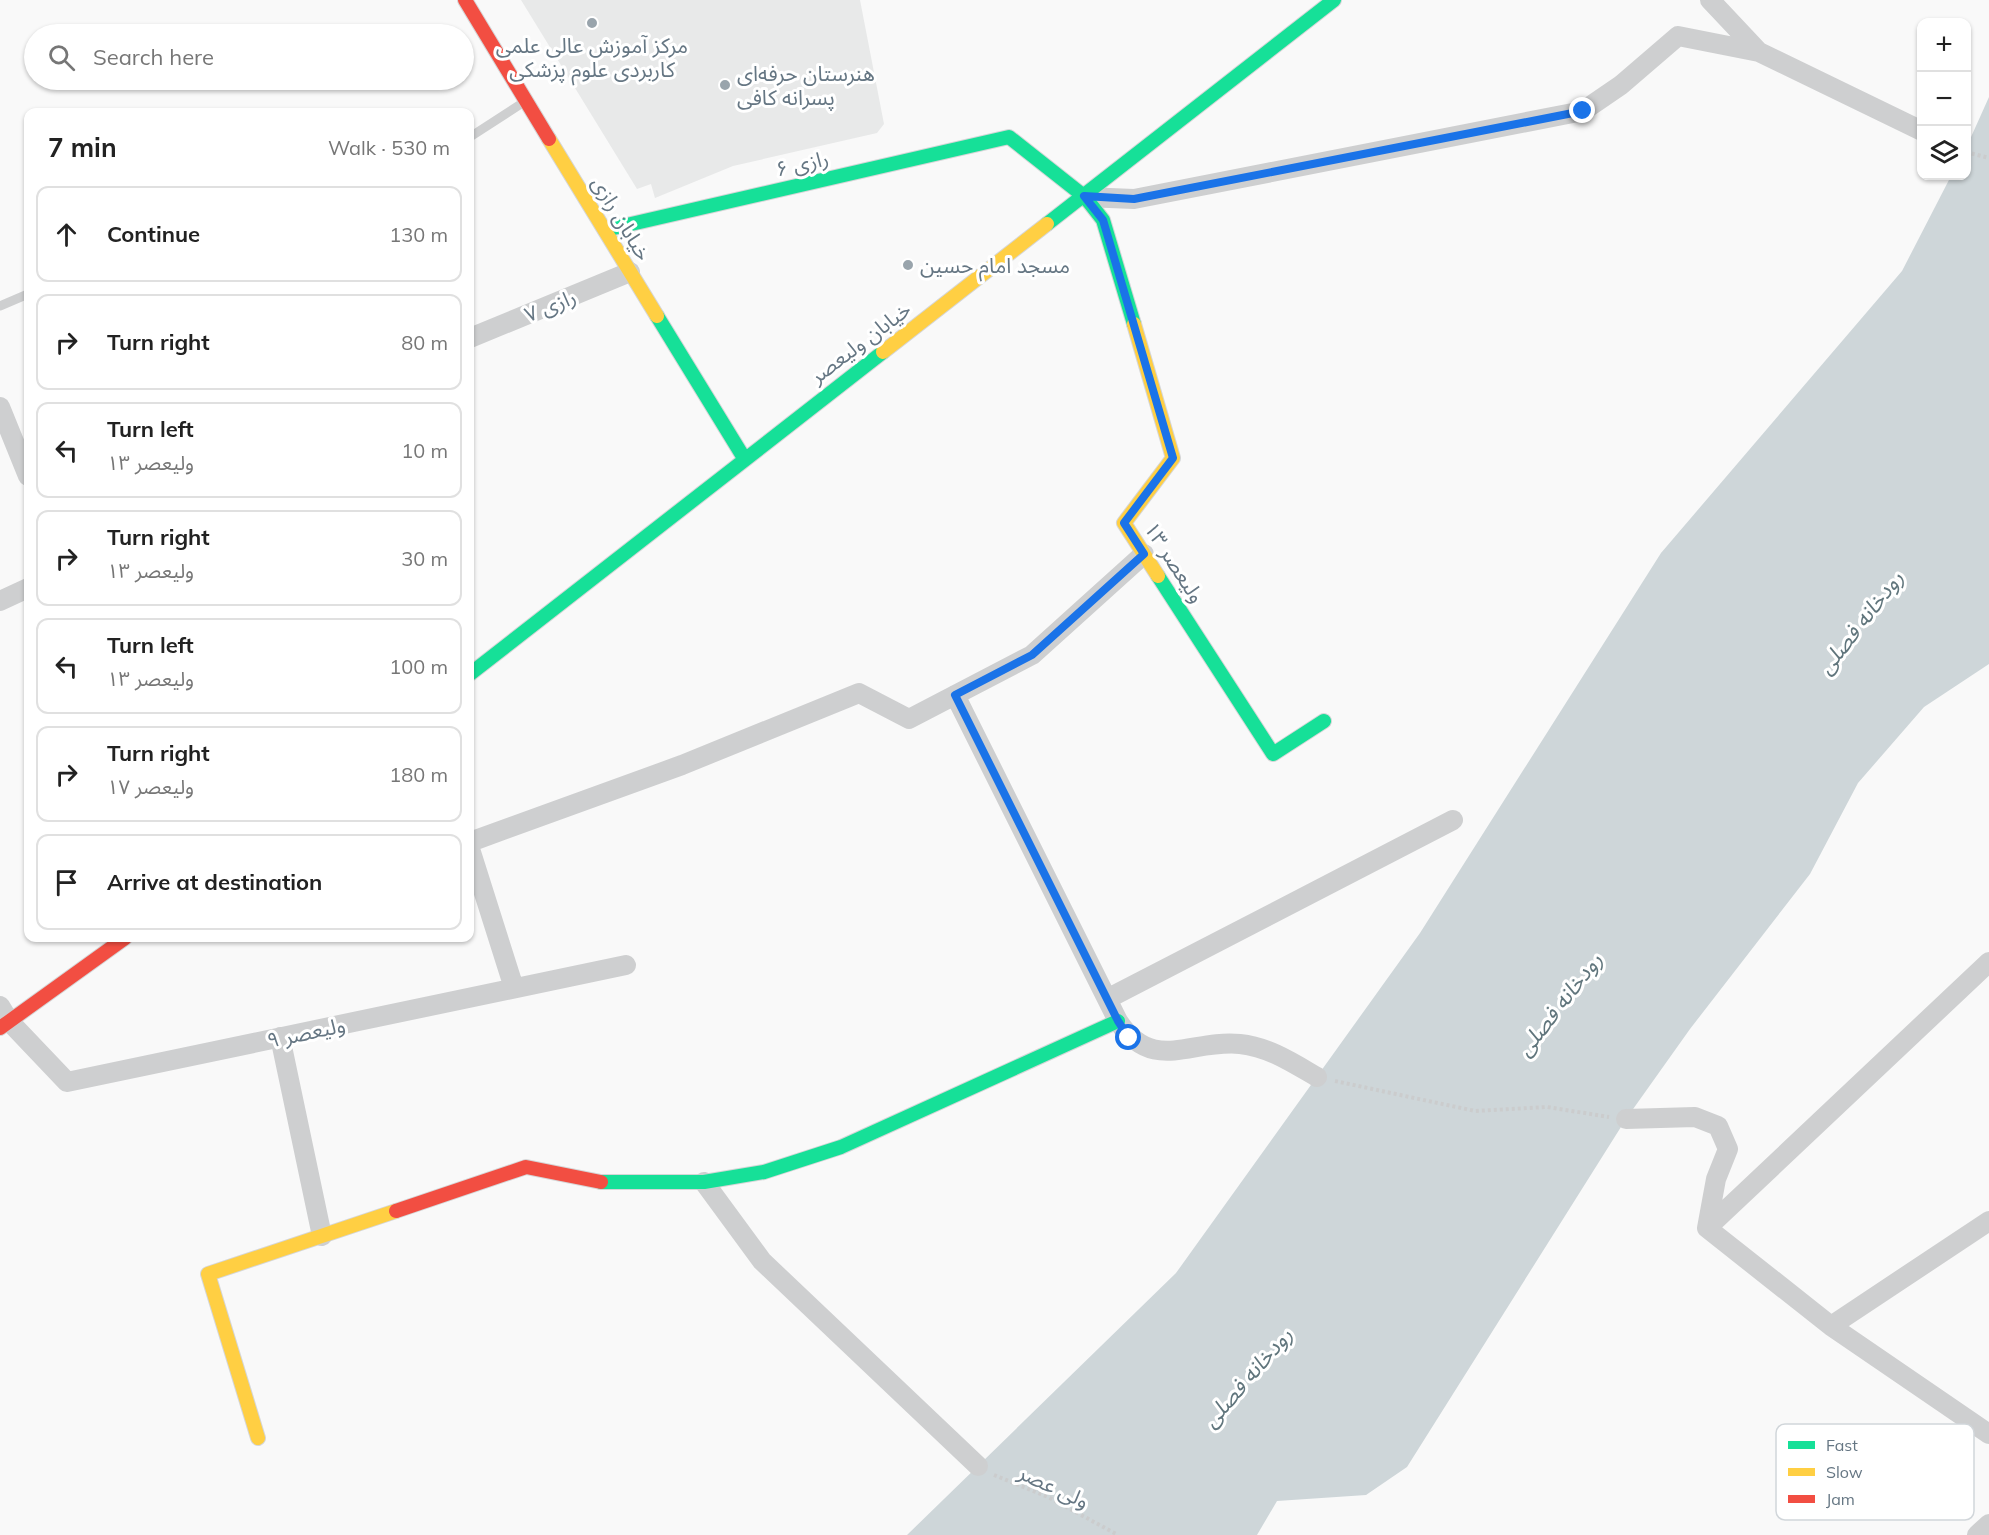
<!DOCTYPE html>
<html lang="en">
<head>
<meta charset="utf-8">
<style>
  :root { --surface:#fff; --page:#f2f2f2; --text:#222; --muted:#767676; --line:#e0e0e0 }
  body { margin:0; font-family:Mulish,"Noto Sans Arabic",sans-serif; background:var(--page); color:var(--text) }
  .controls { position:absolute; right:18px; top:18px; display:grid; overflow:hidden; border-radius:12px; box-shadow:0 2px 4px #0004 }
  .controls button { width:54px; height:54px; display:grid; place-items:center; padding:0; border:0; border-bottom:2px solid var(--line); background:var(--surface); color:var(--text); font:30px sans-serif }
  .stop { position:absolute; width:18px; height:18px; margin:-14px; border:4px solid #1a73e8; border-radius:50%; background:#fff }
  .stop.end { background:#1a73e8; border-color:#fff; box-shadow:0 2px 6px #0008 }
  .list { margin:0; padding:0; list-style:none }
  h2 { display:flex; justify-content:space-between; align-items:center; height:78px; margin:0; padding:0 24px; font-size:26px }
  h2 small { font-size:20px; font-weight:400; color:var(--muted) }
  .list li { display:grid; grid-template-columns:39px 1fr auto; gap:18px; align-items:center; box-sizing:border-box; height:96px; margin:0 12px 12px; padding:0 12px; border:2px solid var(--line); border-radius:12px }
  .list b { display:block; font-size:22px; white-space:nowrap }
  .list p { margin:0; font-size:20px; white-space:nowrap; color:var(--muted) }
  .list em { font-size:20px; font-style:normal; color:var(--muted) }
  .icon { flex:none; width:33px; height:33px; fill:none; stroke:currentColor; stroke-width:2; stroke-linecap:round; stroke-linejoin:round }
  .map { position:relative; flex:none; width:1989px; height:1535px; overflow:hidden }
  .search { position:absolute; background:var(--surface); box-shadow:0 2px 4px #0004; left:24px; top:24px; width:450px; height:66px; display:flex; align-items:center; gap:15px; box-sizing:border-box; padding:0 21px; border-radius:33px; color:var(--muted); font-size:22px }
  .panel { position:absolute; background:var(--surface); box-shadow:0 2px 4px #0004; left:24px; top:108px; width:450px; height:834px; border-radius:12px }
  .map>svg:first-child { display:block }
</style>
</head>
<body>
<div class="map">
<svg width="1989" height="1535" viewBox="0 0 1989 1535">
  <rect width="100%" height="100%" fill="#f9f9f9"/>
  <!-- built -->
  <path fill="#e8e9e9" d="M 521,0 L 860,0 L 884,124 L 877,133 L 733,166 L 655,198 L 651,184 L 637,189 Z"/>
  <!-- water -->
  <path fill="#ced6d9" d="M 1989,97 L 1989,664 L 1924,707 L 1858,783 L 1810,874 L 1690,1029 L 1626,1119 L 1407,1467 L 1366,1495 L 1277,1501 L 1257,1535 L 907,1535 L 1176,1273 L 1420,933 L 1661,553 L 1902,271 L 1951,176 L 1966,176 L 1967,146 Z"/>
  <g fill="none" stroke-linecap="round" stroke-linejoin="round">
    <!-- fast casing -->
    <g stroke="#d5d6d7" stroke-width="16">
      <path id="fast" d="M 1047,224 L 1334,0
        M 605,230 L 1009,137 L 1085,197 L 1103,220 L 1134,324
        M 657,316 L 744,458
        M 1158,576 L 1273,754 L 1324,721
        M 470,674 L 883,352
        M 601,1182 L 704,1182 L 764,1172 L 841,1147 L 1118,1021"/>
    </g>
    <!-- slow casing -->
    <g stroke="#d5d6d7" stroke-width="16">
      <path id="slow" d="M 549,139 L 657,316
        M 1134,324 L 1173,458 L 1124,523 L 1158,576
        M 883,352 L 1047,224
        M 258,1438 L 208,1274 L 396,1211"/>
    </g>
    <!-- jam casing -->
    <g stroke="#d5d6d7" stroke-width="16">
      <path id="jam" d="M 465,0 L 549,139
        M 0,1028 L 125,938
        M 396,1211 L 526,1167 L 601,1182"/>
    </g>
    <!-- path -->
    <path stroke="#cbcccd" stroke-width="4" stroke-dasharray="3 3" stroke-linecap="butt" d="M 1966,152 L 1989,158
      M 1335,1081 L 1475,1111 L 1547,1107 L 1609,1117
      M 994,1475 L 1048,1497 L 1118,1535"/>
    <!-- lane -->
    <path stroke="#cecfd0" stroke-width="9" d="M 470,137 L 524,102
      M 0,306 L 28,294"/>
    <!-- street -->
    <path stroke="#cecfd0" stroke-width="20" d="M 1759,52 L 1922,131
      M 1085,197 L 1134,199 L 1583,111 L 1621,85 L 1678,36 L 1759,52 L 1710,0
      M 470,338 L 630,272
      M 0,407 L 28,476
      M 0,601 L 28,588
      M 955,695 L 1118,1021 C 1153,1074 1190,1039 1240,1044 C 1269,1047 1293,1063 1317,1077
      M 470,842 L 682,765 L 859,693 L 909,719 L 1032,655 L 1144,554
      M 470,849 L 514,988
      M 1107,999 L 1453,820
      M 0,1006 L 9,1021 L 67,1082 L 626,965
      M 280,1037 L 322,1236
      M 1626,1119 L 1695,1117 L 1718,1126 L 1728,1149 L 1716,1179 L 1707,1228 L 1831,1326 L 1989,1434
      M 704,1182 L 762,1261 L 978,1466
      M 1707,1228 L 1989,962
      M 1831,1326 L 1989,1221
      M 1977,1535 L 1989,1524"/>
    <!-- fast -->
    <use href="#fast" stroke="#16e098" stroke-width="14"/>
    <!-- slow -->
    <use href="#slow" stroke="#ffcf43" stroke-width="14"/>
    <!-- jam -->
    <use href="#jam" stroke="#f24e42" stroke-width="14"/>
  </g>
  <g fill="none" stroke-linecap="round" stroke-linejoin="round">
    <!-- route -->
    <path stroke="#1a73e8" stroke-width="8" d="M 1129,1038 L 1118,1021 L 955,695 L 1032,655 L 1144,554 L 1124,523 L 1173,458 L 1103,220 L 1084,196 L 1134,199 L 1583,111"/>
  </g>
  <!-- markers -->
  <g fill="#99a4ac" stroke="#fff" stroke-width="2">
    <circle cx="592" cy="23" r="6"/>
    <circle cx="725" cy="85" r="6"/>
    <circle cx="908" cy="265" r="6"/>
  </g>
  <g text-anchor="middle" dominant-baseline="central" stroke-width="6" stroke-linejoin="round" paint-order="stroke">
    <!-- poi labels -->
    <g font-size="21" fill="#657683" stroke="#fff" text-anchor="start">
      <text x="592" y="45" text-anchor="middle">مرکز آموزش عالی علمی<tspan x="592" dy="24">کاربردی علوم پزشکی</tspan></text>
      <text x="737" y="73">هنرستان حرفه‌ای<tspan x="737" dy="24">پسرانه کافی</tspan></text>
      <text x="920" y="265">مسجد امام حسین</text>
    </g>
    <!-- street labels -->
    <g font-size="21" fill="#657683" stroke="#fff">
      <text transform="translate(802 163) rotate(-13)">رازی ۶</text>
      <text transform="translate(622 218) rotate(59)">خیابان رازی</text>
      <text transform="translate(550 305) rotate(-22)">رازی ۷</text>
      <text transform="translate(860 342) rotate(-37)">خیابان ولیعصر</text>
      <text transform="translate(1175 562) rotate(57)">ولیعصر ۱۳</text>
      <text transform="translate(306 1032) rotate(-12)">ولیعصر ۹</text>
      <text transform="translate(1054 1486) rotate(25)">ولی عصر</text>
    </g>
    <!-- water labels -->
    <g font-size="22" font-style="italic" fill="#60757c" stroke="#fff">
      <text transform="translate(1860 622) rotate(-52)">رودخانه فصلی</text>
      <text transform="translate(1559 1004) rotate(-52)">رودخانه فصلی</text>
      <text transform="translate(1247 1377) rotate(-49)">رودخانه فصلی</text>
    </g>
  </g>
  <!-- legend -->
  <rect x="1776" y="1424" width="198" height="96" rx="9" fill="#fff" stroke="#d1d6da" stroke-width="1.5"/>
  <rect x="1788" y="1441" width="27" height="8" fill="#16e098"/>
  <rect x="1788" y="1468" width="27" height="8" fill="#ffcf43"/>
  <rect x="1788" y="1495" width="27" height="8" fill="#f24e42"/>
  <g font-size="16" fill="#657683">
    <text x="1826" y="1451">Fast</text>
    <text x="1826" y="1478">Slow</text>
    <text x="1826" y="1505">Jam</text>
  </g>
</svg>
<div class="controls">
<button>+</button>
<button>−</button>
<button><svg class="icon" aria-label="layers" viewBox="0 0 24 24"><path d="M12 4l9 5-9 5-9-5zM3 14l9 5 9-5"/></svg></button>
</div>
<div class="stop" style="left:1129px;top:1038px"></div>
<div class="stop end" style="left:1583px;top:111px"></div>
<div class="search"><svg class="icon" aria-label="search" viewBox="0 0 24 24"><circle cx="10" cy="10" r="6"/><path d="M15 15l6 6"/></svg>Search here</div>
<section class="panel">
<h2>7 min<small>Walk · 530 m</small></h2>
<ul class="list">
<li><svg class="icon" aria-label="ahead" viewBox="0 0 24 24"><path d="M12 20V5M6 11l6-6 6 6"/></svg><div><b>Continue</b></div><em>130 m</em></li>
<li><svg class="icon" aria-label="right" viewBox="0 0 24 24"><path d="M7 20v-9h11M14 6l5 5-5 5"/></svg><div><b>Turn right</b></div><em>80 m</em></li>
<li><svg class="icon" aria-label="left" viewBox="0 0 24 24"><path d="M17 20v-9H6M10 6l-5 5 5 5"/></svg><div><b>Turn left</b><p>ولیعصر ۱۳</p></div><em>10 m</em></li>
<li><svg class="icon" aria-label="right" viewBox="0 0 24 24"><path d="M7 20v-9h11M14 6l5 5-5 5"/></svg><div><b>Turn right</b><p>ولیعصر ۱۳</p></div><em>30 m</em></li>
<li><svg class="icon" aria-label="left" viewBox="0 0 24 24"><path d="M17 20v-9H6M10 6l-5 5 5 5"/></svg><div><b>Turn left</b><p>ولیعصر ۱۳</p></div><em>100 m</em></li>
<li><svg class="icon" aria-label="right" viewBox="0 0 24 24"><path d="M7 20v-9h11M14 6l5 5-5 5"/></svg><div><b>Turn right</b><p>ولیعصر ۱۷</p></div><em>180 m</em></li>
<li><svg class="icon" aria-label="arrive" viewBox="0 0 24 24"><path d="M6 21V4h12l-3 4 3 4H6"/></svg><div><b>Arrive at destination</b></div></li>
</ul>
</section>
</div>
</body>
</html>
